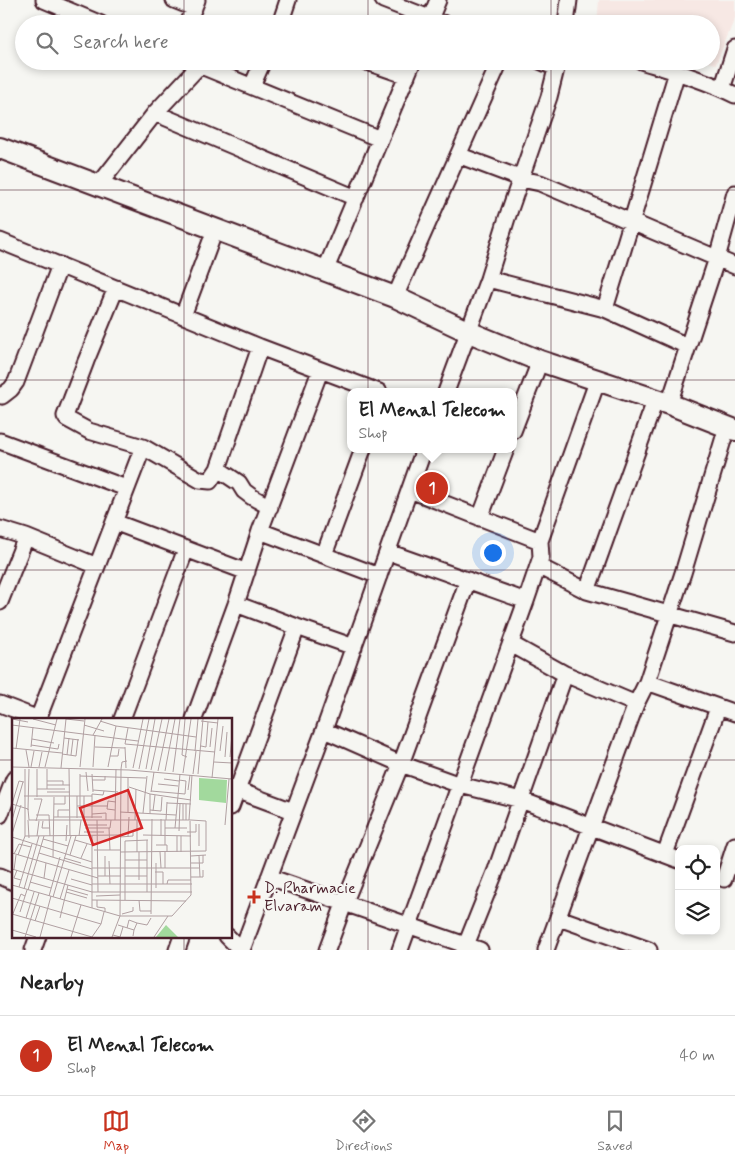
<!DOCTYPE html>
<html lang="en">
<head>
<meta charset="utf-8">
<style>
  :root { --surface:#fff; --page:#f2f2f2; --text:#222; --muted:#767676; --line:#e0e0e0; --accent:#c8321e }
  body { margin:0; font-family:Mynerve,sans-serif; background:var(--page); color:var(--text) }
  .controls { position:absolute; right:15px; bottom:15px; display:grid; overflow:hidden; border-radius:10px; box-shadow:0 2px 8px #0003 }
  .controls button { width:45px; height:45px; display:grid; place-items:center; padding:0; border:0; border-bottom:1px solid var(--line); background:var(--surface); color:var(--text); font:25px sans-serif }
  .you { position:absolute; left:492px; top:552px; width:18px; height:18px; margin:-12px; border:4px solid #fff; border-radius:50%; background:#1a73e8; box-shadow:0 0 0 8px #1a73e833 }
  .badge { display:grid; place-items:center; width:32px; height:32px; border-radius:50%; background:var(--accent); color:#fff; font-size:16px; font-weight:700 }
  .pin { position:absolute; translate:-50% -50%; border:2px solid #fff; box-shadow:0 1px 5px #0006 }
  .popup { position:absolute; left:347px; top:388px; width:170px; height:65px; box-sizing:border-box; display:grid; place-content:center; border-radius:10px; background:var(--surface); filter:drop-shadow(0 1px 4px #0005); font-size:16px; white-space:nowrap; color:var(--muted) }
  .popup b { font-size:19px; color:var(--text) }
  .popup::after { content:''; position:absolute; left:50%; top:100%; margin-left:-10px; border:10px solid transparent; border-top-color:var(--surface) }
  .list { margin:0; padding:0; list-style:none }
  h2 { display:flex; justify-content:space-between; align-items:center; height:65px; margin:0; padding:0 20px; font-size:21px }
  h2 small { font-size:16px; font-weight:400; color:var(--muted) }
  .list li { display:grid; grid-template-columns:32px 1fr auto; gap:15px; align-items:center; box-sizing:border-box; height:80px; padding:0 20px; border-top:1px solid var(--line) }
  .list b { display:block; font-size:19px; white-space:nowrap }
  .list p { margin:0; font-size:16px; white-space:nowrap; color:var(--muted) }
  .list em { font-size:16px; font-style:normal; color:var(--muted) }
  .icon { flex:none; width:28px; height:28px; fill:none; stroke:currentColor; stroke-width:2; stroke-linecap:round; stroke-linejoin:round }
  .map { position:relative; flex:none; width:735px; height:950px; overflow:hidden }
  .search { position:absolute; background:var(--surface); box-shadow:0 2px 8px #0003; left:15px; right:15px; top:15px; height:55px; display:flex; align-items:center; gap:12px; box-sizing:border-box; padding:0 18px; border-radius:28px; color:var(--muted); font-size:19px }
  .sheet { height:145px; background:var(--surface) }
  nav { display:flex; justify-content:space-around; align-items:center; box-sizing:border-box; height:70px; border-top:1px solid var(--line); background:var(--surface); font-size:14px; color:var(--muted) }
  nav a { display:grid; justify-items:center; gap:2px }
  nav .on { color:var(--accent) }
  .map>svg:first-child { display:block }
</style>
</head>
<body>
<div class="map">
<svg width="735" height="950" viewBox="0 0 735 950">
  <rect width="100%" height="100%" fill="#f6f6f2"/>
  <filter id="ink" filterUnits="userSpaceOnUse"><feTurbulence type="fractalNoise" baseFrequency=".02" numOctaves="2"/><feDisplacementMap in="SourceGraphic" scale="10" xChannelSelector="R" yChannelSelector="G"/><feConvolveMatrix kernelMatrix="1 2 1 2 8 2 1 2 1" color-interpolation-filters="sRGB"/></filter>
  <g filter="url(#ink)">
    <!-- built -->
    <path fill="#f7e8e4" d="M 599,0 L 735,0 L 735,18 L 716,64 L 703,61 L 711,61 L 711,24 L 597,24 Z"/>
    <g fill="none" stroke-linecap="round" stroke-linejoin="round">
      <!-- minor casing -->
      <g stroke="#4a1f2b" stroke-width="19">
        <path id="minor" d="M 44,0 L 101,24
          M 174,0 L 194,8
          M 383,0 L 445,24
          M 187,24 L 197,0
          M 280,24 L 288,0
          M 428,24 L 438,0
          M 566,24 L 569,0
          M 189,61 L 380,139
          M 364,61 L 407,76
          M 540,61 L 556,68
          M 641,61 C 673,71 705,80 735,95
          M 252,86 L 263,61
          M 722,89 L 735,49
          M 155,113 L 356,198
          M 458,155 L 522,179 L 540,183 L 735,266
          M 98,186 L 155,113 L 199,66
          M 0,241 L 260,347 L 379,392
          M 325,271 L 413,61
          M 488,279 L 605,309 L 687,346
          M 116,288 L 86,361 L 65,416 L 67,419 L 89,431 L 143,447 L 200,480 L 210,481 L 218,469 L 260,347
          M 395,297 L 500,61
          M 605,309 L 677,72
          M 183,316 L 215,230
          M 446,392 L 488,279 L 507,218 L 549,97 L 558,61
          M 0,395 L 2,396 L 11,389 L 16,382 L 60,265
          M 669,404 L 717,258 L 735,193
          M 513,431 L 540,361
          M 0,441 L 126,488
          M 218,469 L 239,483 L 244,491 L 252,497 L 270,507
          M 480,518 L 506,449
          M 114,522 L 247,572
          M 0,529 L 26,537 L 97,566
          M 260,531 L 320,371
          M 540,541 L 597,382
          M 388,552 L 526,601
          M 324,555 L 363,449
          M 538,566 L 587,591 L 735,633
          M 587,591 L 655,401
          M 0,602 L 26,537
          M 236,604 L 297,627 L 354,647
          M 511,644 L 565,674 L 636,704
          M 647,682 L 735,713
          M 0,704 L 39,719
          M 38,719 L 143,447
          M 122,719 L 186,549
          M 194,719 L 236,604 L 260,531 L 379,576
          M 324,730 L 401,764 L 460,785 L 521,800 L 679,860
          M 231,788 L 293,811
          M 231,807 L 297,627
          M 0,815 L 14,779
          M 665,854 L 718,708
          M 0,876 L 14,882
          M 269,877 L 480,950
          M 724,879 L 735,845
          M 559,918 L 649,950
          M 227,936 L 241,950
          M 33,950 L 38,936
          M 177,950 L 182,936
          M 242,950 L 324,730 L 424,449
          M 327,950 L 344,904 L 401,764 L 468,580
          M 400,950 L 526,601 L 541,557 L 540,541 L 410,490
          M 464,950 L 496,870 L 565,674
          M 546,950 L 636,704 L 647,682 L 683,573 L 727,427"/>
      </g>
      <!-- tertiary casing -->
      <g stroke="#4a1f2b" stroke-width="24">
        <path id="tertiary" d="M 0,148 L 395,297 L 469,332 L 540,361 L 669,404 L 735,430"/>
      </g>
      <!-- minor -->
      <use href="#minor" stroke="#f6f6f2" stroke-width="15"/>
      <!-- tertiary -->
      <use href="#tertiary" stroke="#f6f6f2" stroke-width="20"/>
    </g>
  </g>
  <!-- grid -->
  <path fill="none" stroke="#4a1f2b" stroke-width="1" stroke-opacity="0.55" d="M 184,0 L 184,24M 368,0 L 368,24M 551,0 L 551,24M 184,61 L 184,719M 368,61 L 368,950M 551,61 L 551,950M 0,190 L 735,190M 0,380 L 735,380M 0,570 L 735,570M 0,760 L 14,760M 231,760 L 735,760M 184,936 L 184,950"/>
  <!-- markers -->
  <path fill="#c8321e" stroke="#f6f6f2" stroke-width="2" d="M251.5 889.5h5v5h5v5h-5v5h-5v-5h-5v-5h5z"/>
  <g text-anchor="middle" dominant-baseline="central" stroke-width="4.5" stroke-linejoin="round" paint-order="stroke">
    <!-- poi labels -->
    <g font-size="16" fill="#4a1f2b" stroke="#f6f6f2" text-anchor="start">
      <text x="264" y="888">D. Pharmacie<tspan x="264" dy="18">Elvaram</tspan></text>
    </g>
  </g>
  <!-- overview -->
  <g transform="translate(12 718)">
    <rect width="220" height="220" fill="#f6f6f2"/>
    <path d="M 187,60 L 215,62 L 214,85 L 187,82 ZM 154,207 L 166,219 L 144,219 Z" fill="#a2d99d"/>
    <path fill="none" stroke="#b1a0a2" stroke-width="1" d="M 0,1 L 16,4M 21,1 L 44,7M 54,1 L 72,3M 173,1 L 170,37 L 175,39M 88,3 L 104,8M 189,3 L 206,5M 0,7 L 126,23M 72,7 L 92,13M 116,10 L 113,26 L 203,34M 81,17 L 90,1M 52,20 L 67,22M 20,21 L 42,25M 19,27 L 46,31 L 47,26M 189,28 L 194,29 L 196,4M 19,29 L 21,9M 83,29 L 113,30M 113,29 L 114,50M 198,29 L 200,10M 0,30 L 50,35M 4,31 L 8,1M 14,32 L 17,49M 183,33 L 186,1M 208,33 L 211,8M 50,36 L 64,38 L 66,21M 55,37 L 57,20M 59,37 L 61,21M 98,38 L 106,38 L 107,31M 213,39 L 215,14M 218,39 L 220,16M 202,44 L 220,45M 0,49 L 117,52 L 220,61M 19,49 L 22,33M 27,49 L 30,34M 33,49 L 45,1M 68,49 L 73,1M 81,49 L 83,17M 96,49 L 104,8 L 184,19M 49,50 L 54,1M 121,50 L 131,1M 25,51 L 25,79M 35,51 L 35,71M 57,51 L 58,118M 127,51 L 137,1M 134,51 L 143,1M 139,52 L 150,1M 146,53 L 157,1M 153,53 L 163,1M 74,54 L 76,73M 161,54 L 168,1M 171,55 L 179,1M 68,56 L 68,88M 80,56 L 81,74M 181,56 L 184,33M 186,56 L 191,1M 68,58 L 134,60M 200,60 L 206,1M 152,61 L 167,63M 80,62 L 93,62 L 93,58M 167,62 L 174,63 L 173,76M 35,63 L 51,63 L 51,67M 146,66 L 166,68M 35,67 L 58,67M 117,69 L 138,76 L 138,96M 25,71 L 53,71M 81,72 L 106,74M 176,72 L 178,57M 139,73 L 173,76M 35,74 L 58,74M 139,74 L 142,54M 138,76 L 179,82M 12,78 L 80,78M 72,78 L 72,99M 22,81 L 30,81 L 24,103M 155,85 L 179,86M 0,86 L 16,91 L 17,102 L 177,102 L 180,57M 0,86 L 7,63 L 12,64M 42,86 L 53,86 L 53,78M 65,88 L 96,88M 16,92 L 17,51M 103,92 L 95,91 L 96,83 L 104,84M 138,92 L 149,93 L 150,79M 141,93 L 143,77M 108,94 L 164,97M 116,94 L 116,60M 131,95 L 135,58M 80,96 L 94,95 L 94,102M 24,97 L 37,97 L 38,118M 42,99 L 90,99M 46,99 L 46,92 L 57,92M 65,100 L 65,78M 80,100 L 80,76 L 91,77 L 92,73M 149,101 L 149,118M 0,102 L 11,64M 16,102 L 17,120M 85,102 L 86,174M 103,102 L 104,51M 123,102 L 124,71M 125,102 L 125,134M 153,102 L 153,127M 154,102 L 155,84M 171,102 L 171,86M 174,102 L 174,86M 31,103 L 30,110 L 38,110M 187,106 L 187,128M 72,107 L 95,107M 213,107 L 217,61M 73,110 L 98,110 L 99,102M 97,110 L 98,132M 153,110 L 175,110M 163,110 L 168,56M 167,113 L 168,85M 72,114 L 92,114M 175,114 L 184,114 L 184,106M 0,116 L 9,87M 131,117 L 179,118M 13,118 L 108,117M 25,118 L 27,103M 67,118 L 69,102M 80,118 L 80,190M 165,118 L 165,134M 169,118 L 169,134M 0,119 L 80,144M 108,119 L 121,118 L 121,113M 116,119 L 117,99M 31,121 L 56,128M 63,122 L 80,127M 54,123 L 55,107M 113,123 L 113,182M 113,123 L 136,122M 144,127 L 155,127 L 155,134M 82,132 L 108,132M 108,134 L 194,133 L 194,103 L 179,102M 127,134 L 127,162M 148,134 L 149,150M 153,134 L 153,150M 0,135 L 86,160M 27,135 L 80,151M 2,136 L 7,126 L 19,129M 6,137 L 13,118 L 13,51M 58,137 L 64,118M 93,138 L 93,158M 179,138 L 194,137M 187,138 L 188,159M 41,139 L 42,79M 52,140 L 69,145M 69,140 L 75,126M 113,142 L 135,142M 97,143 L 98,166M 179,145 L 191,145 L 191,137M 80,150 L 187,150M 0,151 L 80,174 L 180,174M 2,152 L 4,137M 5,152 L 2,160 L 9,162M 143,154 L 151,154 L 151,166M 86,158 L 109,158M 113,158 L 135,158M 179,159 L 191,159 L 191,152M 32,160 L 34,145M 59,161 L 80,167M 18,164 L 39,170M 80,166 L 180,166M 155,166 L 156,162 L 179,162M 0,167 L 108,198 L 160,198 L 179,177 L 178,101M 7,169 L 20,126M 144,170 L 144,145M 12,171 L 27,118M 55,171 L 76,177M 16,172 L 32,118M 54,174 L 75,180M 135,174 L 135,122M 37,178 L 48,139M 84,178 L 108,177M 41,179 L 59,118M 0,180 L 89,206 L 92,194M 48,181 L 57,152M 80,182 L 174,183M 85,182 L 85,189 L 93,190 L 93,194M 127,182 L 128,193 L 139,193M 8,194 L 15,172M 0,196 L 80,219 L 89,206M 110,196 L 121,193 L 121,189M 139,196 L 140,101M 0,198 L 9,176 L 13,178M 14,200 L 22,174M 48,200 L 56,167M 23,203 L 28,188M 106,207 L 122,212 L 121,218M 115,210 L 117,202 L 125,205M 0,212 L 24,219M 122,212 L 125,205 L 135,207 L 139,200M 101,217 L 108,219 L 111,209M 13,219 L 27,175M 28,219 L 39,178M 59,219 L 69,187M 100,219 L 108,198 L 109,51 L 110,44 L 115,43M 142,219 L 156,198"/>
    <path fill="#d62828" fill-opacity="0.15" stroke="#d62828" stroke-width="2.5" d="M 116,72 L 130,110 L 81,127 L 68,90 Z"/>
    <rect width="220" height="220" fill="none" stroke="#4a1f2b" stroke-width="2.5"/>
  </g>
</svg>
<div class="controls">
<button><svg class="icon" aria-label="locate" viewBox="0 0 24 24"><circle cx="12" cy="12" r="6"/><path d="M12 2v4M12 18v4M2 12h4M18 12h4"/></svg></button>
<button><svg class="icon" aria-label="layers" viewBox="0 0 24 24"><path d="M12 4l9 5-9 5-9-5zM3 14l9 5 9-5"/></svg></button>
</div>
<div class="you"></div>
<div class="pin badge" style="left:432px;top:488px">1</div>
<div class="popup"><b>El Menal Telecom</b>Shop</div>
<div class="search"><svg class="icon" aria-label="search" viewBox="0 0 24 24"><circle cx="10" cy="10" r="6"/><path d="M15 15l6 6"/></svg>Search here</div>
</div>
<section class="sheet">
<h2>Nearby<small></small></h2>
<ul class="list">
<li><span class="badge">1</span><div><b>El Menal Telecom</b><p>Shop</p></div><em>40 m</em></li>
</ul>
</section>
<nav>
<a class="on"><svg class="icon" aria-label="map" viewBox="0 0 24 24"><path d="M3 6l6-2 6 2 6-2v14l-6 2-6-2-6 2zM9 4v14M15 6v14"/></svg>Map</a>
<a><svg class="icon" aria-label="directions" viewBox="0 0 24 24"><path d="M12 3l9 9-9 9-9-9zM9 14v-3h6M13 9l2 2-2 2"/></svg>Directions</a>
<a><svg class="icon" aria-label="saved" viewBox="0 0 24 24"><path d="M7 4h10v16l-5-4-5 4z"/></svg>Saved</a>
</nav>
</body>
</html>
